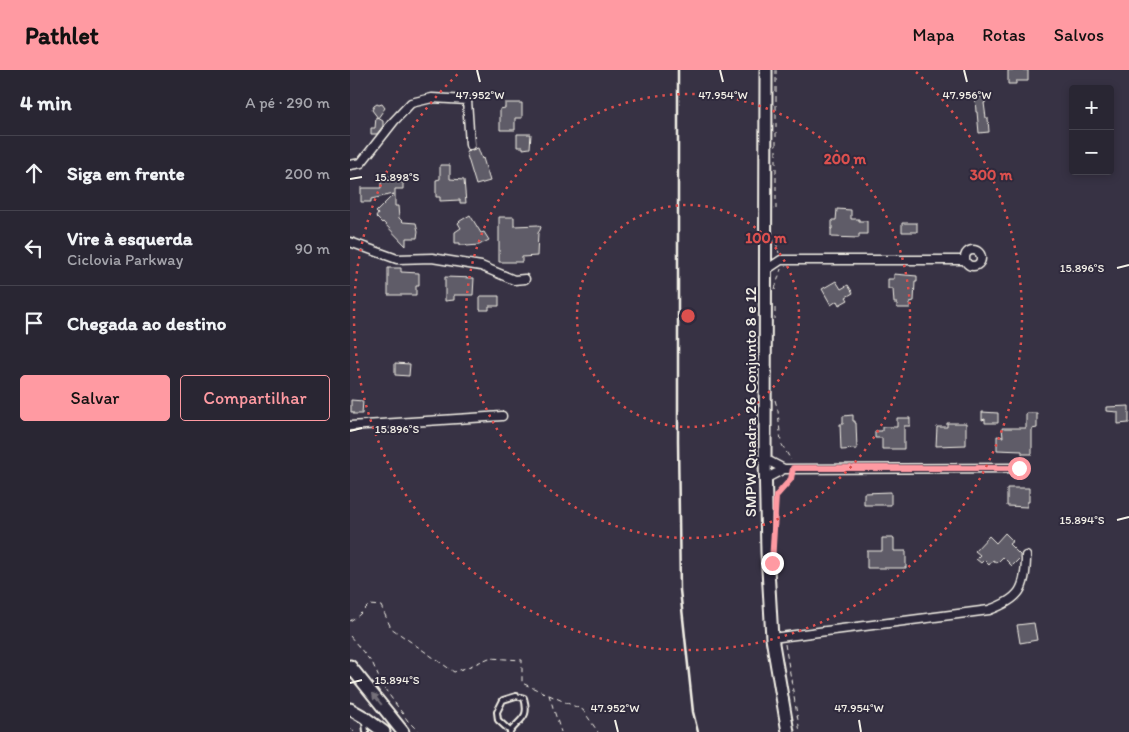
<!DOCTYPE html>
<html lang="pt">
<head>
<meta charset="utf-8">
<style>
  :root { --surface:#292633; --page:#35323f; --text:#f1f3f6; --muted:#a5a5ac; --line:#45434e; --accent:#ff9aa2 }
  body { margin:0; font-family:Itim,sans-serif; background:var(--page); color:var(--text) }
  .controls { position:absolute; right:15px; top:15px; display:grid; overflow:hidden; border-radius:5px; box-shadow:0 2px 8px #0003 }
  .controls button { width:45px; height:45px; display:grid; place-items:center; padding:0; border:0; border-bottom:1px solid var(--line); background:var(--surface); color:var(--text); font:25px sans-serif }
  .stop { position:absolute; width:15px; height:15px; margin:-11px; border:4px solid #ff9aa2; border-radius:50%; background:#fff }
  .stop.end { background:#ff9aa2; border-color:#fff; box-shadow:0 1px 5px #0008 }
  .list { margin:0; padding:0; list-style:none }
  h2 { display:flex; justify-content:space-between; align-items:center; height:65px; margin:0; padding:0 20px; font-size:21px }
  h2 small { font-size:16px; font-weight:400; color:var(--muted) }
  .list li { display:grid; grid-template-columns:32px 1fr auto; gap:15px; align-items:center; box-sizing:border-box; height:75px; padding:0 20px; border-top:1px solid var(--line) }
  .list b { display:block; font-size:19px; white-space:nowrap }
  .list p { margin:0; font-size:16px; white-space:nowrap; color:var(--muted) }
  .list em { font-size:16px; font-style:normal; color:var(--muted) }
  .actions { display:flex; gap:10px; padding:15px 20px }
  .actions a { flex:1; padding:11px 0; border:1px solid var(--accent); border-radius:5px; text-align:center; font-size:18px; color:var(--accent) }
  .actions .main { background:var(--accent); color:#111 }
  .icon { flex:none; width:28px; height:28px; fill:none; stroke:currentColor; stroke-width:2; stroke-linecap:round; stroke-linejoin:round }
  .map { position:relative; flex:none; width:779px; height:662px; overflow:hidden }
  header { display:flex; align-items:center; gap:30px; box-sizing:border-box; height:70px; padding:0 25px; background:var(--accent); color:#111 }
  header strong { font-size:24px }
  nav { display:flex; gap:28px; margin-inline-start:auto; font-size:18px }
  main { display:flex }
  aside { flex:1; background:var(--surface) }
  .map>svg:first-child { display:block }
</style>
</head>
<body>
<header>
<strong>Pathlet</strong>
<nav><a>Mapa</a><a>Rotas</a><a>Salvos</a></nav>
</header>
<main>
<aside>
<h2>4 min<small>A pé · 290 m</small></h2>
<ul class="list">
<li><svg class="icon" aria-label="ahead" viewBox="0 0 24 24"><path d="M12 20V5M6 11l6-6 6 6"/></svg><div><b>Siga em frente</b></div><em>200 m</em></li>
<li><svg class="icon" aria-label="left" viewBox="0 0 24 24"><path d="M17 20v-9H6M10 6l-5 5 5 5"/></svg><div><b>Vire à esquerda</b><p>Ciclovia Parkway</p></div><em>90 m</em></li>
<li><svg class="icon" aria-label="arrive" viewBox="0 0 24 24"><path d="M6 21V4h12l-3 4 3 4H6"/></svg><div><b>Chegada ao destino</b></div></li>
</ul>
<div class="actions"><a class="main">Salvar</a><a>Compartilhar</a></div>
</aside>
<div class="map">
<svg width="779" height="662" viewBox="0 0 779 662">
  <rect width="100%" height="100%" fill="#373244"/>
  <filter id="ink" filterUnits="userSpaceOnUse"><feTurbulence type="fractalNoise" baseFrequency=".02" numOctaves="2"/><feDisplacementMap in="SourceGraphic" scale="10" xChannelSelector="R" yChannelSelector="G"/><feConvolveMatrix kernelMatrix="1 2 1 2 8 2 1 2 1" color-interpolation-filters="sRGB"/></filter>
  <g filter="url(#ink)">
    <!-- building -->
    <path fill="#5f5c67" stroke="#f4f1e8" d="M 658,0 L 678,0 L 678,11 L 666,11 L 666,14 L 658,14 Z
      M 625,27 L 636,27 L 635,33 L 634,33 L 636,48 L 638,48 L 639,62 L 629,63 L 627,42 L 626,42 Z
      M 155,33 L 172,33 L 172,48 L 165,48 L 165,60 L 150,60 L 150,39 L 155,38 Z
      M 27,34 L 29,35 L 32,34 L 35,38 L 28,48 L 33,51 L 33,56 L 27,64 L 21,64 L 21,58 L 25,58 L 26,47 L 28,48 L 22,40 L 24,36 Z
      M 167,64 L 181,64 L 180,78 L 173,79 L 173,77 L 167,77 Z
      M 128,78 L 132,89 L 133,88 L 140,111 L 126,115 L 116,82 Z
      M 90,95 L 100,95 L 100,109 L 114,110 L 116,133 L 110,133 L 110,130 L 90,131 L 90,127 L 86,127 L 86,110 L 90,109 Z
      M 31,106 L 41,106 L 41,108 L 46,108 L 47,112 L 53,112 L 53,119 L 45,119 L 45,136 L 48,136 L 49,148 L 53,152 L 66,153 L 68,161 L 67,168 L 56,168 L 56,176 L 33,152 L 32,153 L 26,147 L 28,144 L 26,142 L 44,124 L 21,129 L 21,132 L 11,132 L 11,118 L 31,118 Z
      M 487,139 L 501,140 L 501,149 L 509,149 L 509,151 L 517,151 L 517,164 L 509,164 L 509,168 L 481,167 L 481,159 L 482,159 L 482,150 L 486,150 Z
      M 120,145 L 131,163 L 134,162 L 139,170 L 129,175 L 117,176 L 116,175 L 110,175 L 110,173 L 105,173 L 105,162 L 111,158 L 108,153 L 110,151 Z
      M 149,147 L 164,147 L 164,156 L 188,155 L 191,157 L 190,160 L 188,163 L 187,186 L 172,187 L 172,192 L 149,192 Z
      M 552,153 L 567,153 L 567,162 L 552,162 Z
      M 38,198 L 51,198 L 51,202 L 69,203 L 69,216 L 66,216 L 66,225 L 38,225 Z
      M 544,204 L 567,206 L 567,212 L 565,212 L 564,231 L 560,232 L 560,238 L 547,238 L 547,233 L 544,233 L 543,219 L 538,219 L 538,209 L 544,209 Z
      M 95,207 L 124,208 L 123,225 L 104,225 L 104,230 L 95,231 Z
      M 486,211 L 491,219 L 498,215 L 503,223 L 496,227 L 498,230 L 489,235 L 487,231 L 481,235 L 472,219 Z
      M 130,226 L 149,226 L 149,236 L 139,236 L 139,240 L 130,240 Z
      M 45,293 L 60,294 L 59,306 L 45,305 Z
      M 1,330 L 13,331 L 12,344 L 3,344 L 3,342 L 1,342 Z
      M 779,336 L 779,353 L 768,354 L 768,342 L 756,341 L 756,337 Z
      M 632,342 L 648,343 L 648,353 L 635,353 L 635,349 L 632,350 Z
      M 676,343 L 687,343 L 687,358 L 682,359 L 682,384 L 672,384 L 672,381 L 647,380 L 647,366 L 653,367 L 652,358 L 676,358 Z
      M 503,345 L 503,351 L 505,351 L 505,353 L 506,353 L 507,379 L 491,380 L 490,354 L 493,354 L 493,346 Z
      M 547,348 L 560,348 L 560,356 L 554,356 L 554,379 L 532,379 L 532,368 L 525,368 L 525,361 L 532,361 L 532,357 L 547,357 Z
      M 597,353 L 616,353 L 616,375 L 586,376 L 587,357 L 597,357 Z
      M 657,418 L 679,418 L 679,432 L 677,432 L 677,437 L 657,436 Z
      M 541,422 L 541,435 L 514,435 L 514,423 Z
      M 655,463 L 663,471 L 659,474 L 670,485 L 670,488 L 662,496 L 653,487 L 647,493 L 643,490 L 639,495 L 634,490 L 631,493 L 626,489 L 630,485 L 625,481 L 639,466 L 646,473 Z
      M 532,468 L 544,468 L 544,481 L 556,481 L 556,498 L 517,498 L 517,481 L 532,481 Z
      M 684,553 L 687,570 L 670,573 L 667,555 Z"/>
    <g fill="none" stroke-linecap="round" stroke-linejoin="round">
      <!-- lane casing -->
      <g stroke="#f4f1e8" stroke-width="8">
        <path id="lane" d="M 15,652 L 16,662
          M 160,661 L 148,650 L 147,642 L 153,630 L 166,626 L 174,628 C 180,649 170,648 160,662"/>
      </g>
      <!-- street casing -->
      <g stroke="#f4f1e8" stroke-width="11">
        <path id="street" d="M 0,95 L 11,93 L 44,51 L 61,33 L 82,28 L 117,30 L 120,75
          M 0,172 L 47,189 L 82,188 L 131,196 L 164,210 L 175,209
          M615 188a8 8 0 1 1 16 0a8 8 0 1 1-16 0Z
          M 416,200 L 431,190 L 615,190
          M 0,356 L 152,346
          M 415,389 L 434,399 L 669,398
          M 415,409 L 434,399
          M 422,568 L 639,540 C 670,529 676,519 676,486"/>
      </g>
      <!-- secondary casing -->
      <g stroke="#f4f1e8" stroke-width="15">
        <path id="secondary" d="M 416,0 L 415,389 L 417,482 L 422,568 L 438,662
          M 0,596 L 53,662
          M 0,639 L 14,647 L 34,662"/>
      </g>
      <!-- path -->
      <path stroke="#f4f1e8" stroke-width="1" stroke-dasharray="5 4" stroke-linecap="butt" d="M 426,139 L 426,0
        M 426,172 L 429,183
        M 425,219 L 431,199
        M 425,238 L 425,249
        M 425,330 L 428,341 L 431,373 L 441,390
        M 426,434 L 427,427 L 441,409 L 442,406
        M 0,551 L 9,545 L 19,535 L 31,536 L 41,558 L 104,602 L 118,597 L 139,588 L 172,590 L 172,613 L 233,640 L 248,662
        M 0,566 L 23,594 L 32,615 L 58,651 L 69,662
        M 435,574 L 450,662
        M 199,625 L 211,662
        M 0,658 L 6,662"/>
      <!-- lane -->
      <use href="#lane" stroke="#2f2a3d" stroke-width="4"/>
      <!-- street -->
      <use href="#street" stroke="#2f2a3d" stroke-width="8"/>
      <!-- secondary -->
      <use href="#secondary" stroke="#2f2a3d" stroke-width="11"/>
      <!-- rail -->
      <path stroke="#f4f1e8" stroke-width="2.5" d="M 328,0 L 328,371 L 330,520 L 343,642 L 348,662"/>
    </g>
    <!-- one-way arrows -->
    <defs><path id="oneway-solid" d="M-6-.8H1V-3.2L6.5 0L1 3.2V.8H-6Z" transform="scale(1.25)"/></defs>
    <use fill="#747079" href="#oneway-solid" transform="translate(27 629) rotate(-129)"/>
  </g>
  <g fill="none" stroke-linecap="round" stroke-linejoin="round" filter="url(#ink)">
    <!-- route -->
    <path stroke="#ff9aa2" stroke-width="6" d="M 422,493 L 426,426 L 441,409 L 443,398 L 669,398"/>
  </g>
  <!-- ticks -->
  <path fill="none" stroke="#f4f1e8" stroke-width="2" d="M 127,0 L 130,12M 370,0 L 373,12M 614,0 L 617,12M 0,109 L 12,107M 767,198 L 779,195M 0,361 L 12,358M 767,450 L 779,447M 0,613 L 12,610M 265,650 L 268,662M 509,650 L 511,662"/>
  <!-- distance rings -->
  <g fill="none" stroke="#dc504e" stroke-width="2.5" stroke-dasharray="2.5 5">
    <circle cx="338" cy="246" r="111"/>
    <circle cx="338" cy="246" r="222"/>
    <path d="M566 2A334 334 0 1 1 110 2"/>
  </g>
  <g text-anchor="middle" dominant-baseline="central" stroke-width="4" stroke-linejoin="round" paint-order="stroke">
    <!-- street labels -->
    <g font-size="16" fill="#f4f1e8" stroke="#2f2a3d">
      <text transform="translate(400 332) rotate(-90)">SMPW Quadra 26 Conjunto 8 e 12</text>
    </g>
  </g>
  <g font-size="12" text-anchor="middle" fill="#f4f1e8" stroke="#2f2a3d" stroke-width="4" stroke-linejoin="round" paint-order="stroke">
    <text x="130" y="29">47.952°W</text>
    <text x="373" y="29">47.954°W</text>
    <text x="617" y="29">47.956°W</text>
    <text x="47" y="111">15.898°S</text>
    <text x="732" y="202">15.896°S</text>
    <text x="47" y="363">15.896°S</text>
    <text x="732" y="454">15.894°S</text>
    <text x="47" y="614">15.894°S</text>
    <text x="265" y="642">47.952°W</text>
    <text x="509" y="642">47.954°W</text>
  </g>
  <circle cx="338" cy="246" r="8" fill="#dc504e" stroke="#2f2a3d" stroke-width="2.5"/>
  <g font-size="15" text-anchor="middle" font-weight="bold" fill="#dc504e" stroke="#2f2a3d" stroke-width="4" stroke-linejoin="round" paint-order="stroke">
    <text x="495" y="94">200 m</text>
    <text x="641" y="110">300 m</text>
    <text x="416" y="173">100 m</text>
  </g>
</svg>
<div class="controls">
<button>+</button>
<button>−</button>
</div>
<div class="stop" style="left:669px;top:398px"></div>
<div class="stop end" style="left:422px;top:493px"></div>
</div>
</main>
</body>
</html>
